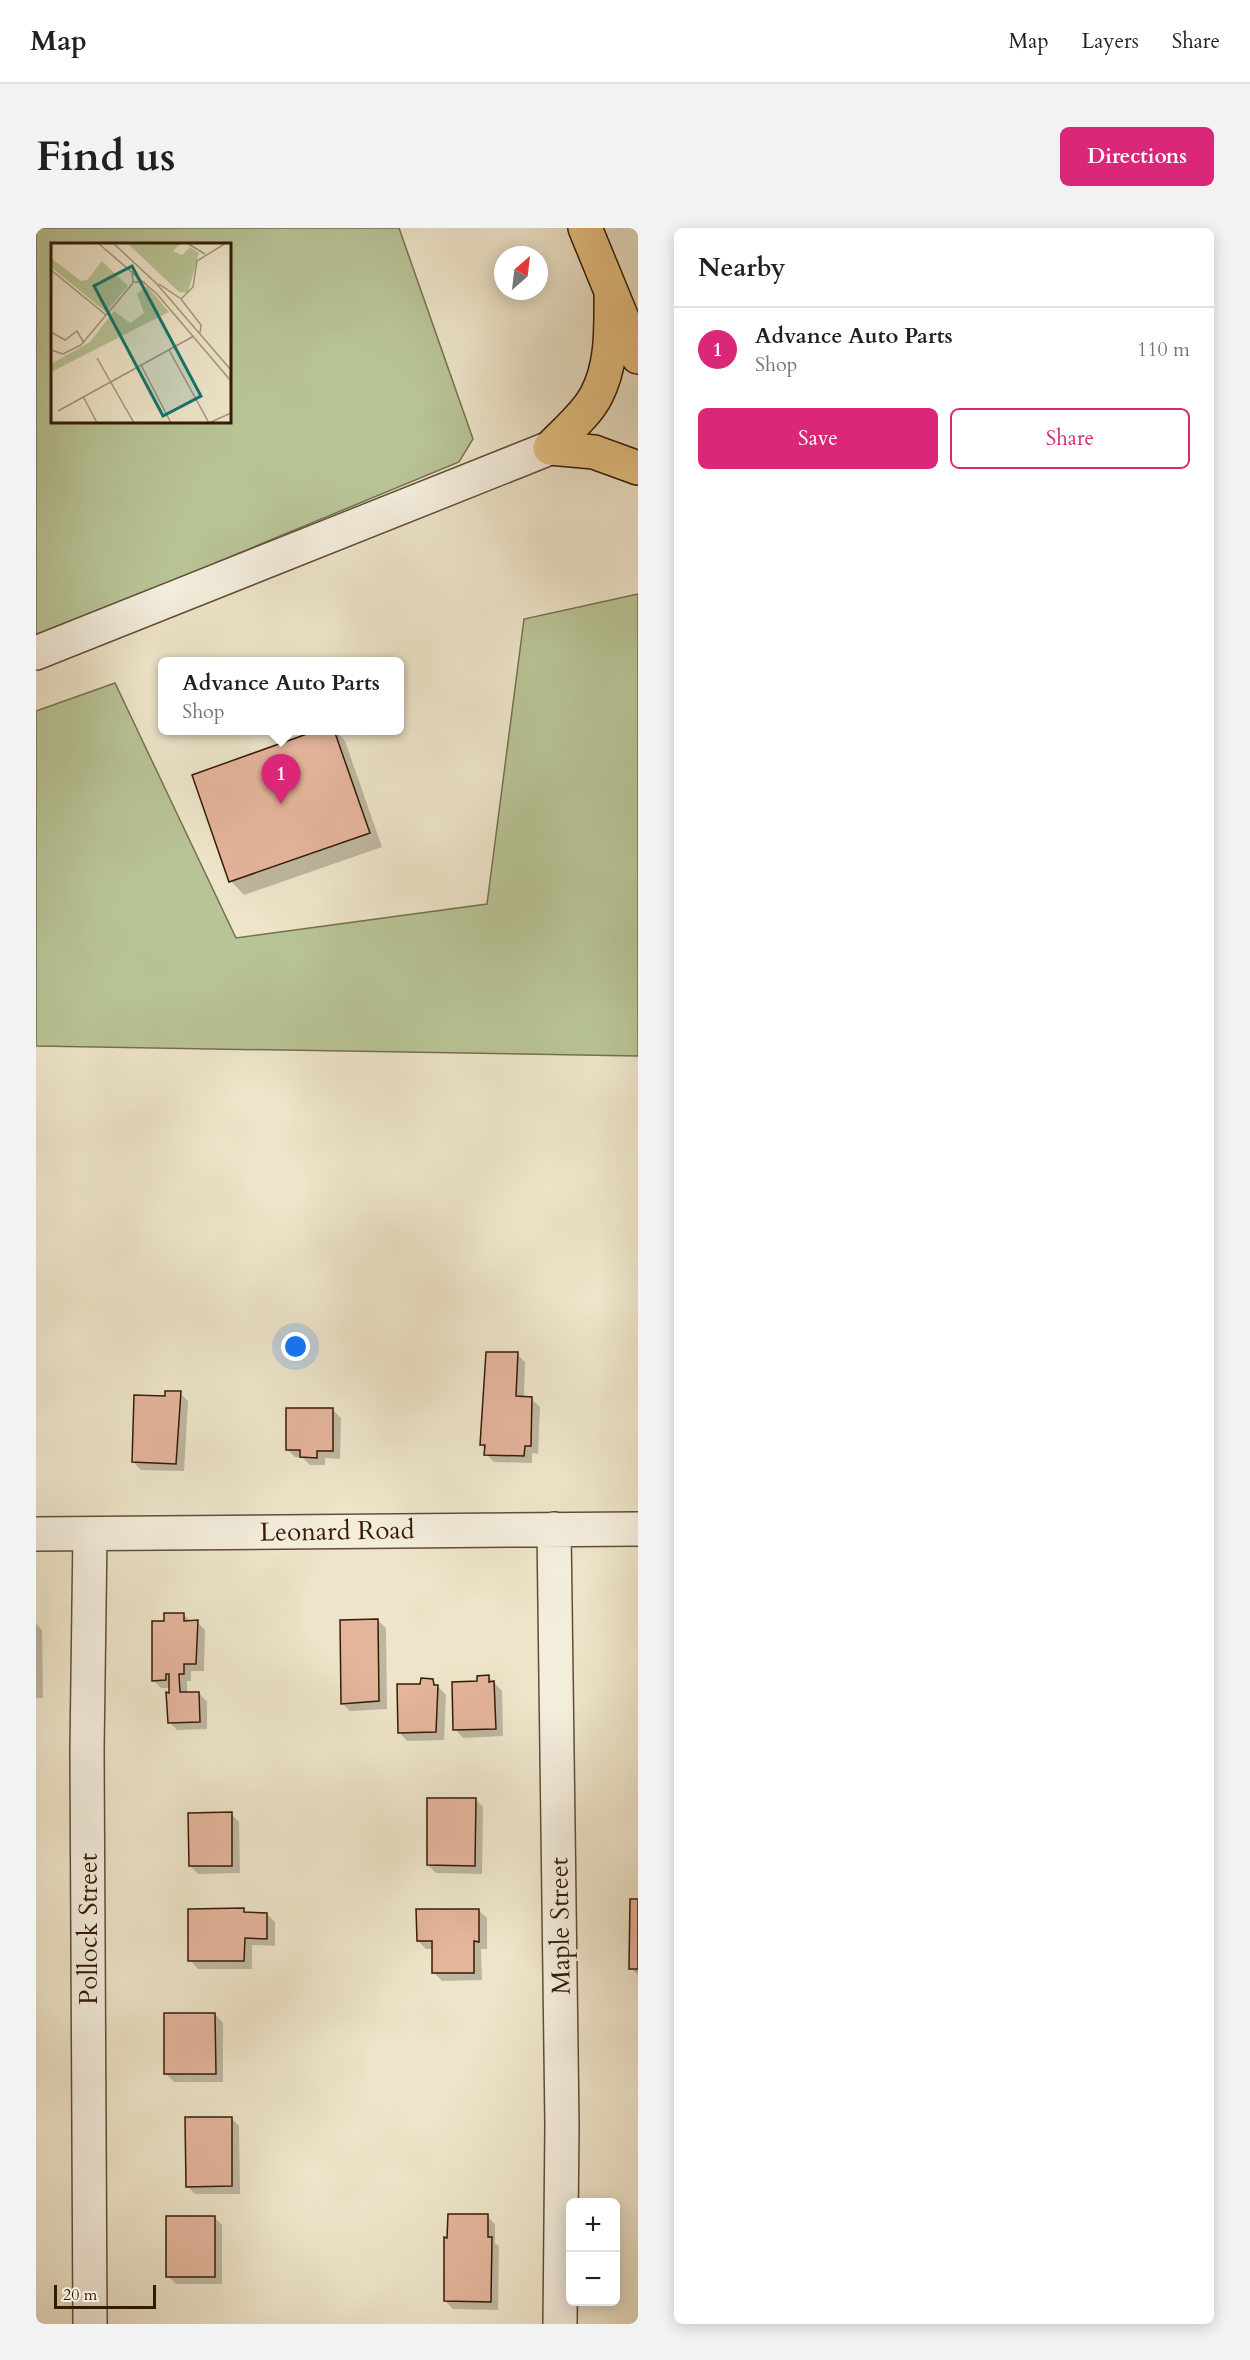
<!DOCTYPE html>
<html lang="en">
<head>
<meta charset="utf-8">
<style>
  :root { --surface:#fff; --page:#f2f2f2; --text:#202124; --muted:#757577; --line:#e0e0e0; --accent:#db2777 }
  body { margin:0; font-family:Cardo,serif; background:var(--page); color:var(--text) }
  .controls { position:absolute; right:18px; bottom:18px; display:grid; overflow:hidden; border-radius:9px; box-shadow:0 3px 15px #0003 }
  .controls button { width:54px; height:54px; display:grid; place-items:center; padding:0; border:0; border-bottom:2px solid var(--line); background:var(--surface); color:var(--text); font:30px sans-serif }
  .compass { position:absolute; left:458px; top:18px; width:54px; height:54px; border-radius:50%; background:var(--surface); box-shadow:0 3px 15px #0003; rotate:28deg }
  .scale { position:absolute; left:18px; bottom:15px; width:102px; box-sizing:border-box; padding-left:6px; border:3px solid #351b07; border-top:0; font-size:16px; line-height:21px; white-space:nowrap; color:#351b07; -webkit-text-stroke:4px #f3eddc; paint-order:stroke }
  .you { position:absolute; left:260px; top:1119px; width:21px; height:21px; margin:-15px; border:4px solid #fff; border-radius:50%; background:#1a73e8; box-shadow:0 0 0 9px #1a73e833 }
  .badge { display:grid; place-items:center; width:39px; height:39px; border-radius:50%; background:var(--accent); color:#fff; font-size:20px; font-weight:700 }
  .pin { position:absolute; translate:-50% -50px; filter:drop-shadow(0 2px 3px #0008) }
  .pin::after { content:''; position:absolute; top:32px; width:21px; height:18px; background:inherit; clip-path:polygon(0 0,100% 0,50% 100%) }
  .popup { position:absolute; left:122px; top:429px; width:246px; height:78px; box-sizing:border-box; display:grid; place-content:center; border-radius:9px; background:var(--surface); filter:drop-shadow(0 2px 4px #0005); font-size:20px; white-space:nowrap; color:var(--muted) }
  .popup b { font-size:22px; color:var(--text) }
  .popup::after { content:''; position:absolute; left:50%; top:100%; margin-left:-12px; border:12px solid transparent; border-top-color:var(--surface) }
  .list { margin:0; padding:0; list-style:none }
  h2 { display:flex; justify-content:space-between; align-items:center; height:78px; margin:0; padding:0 24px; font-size:26px }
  h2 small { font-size:20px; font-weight:400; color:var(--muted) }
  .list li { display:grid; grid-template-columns:39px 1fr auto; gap:18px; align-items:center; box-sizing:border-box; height:84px; padding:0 24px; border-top:2px solid var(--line) }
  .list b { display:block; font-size:22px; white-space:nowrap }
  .list p { margin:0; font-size:20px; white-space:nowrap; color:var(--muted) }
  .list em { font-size:20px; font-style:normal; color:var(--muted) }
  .actions { display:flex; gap:12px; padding:18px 24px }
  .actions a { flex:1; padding:14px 0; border:2px solid var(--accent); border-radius:9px; text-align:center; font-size:21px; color:var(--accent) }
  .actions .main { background:var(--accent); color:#fff }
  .map { position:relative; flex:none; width:602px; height:2096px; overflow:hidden; border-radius:9px }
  header { display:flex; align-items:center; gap:36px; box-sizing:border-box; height:84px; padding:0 30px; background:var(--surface); border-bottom:2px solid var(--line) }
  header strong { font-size:28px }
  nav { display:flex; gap:33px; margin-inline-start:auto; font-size:21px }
  .intro { display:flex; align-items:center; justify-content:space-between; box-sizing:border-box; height:144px; padding:0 36px }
  h1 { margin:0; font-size:42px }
  .button { padding:15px 27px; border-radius:9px; background:var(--accent); color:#fff; font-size:21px; font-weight:700 }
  main { display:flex; gap:36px; padding:0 36px }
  aside { flex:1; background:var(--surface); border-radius:9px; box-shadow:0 3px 15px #0003 }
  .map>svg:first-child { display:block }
</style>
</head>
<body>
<header>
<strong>Map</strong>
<nav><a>Map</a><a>Layers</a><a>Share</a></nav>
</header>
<div class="intro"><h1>Find us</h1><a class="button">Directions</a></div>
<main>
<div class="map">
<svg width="602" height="2096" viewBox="0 0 602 2096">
  <rect width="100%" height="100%" fill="#ede4c9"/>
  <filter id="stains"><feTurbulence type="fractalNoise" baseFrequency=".00333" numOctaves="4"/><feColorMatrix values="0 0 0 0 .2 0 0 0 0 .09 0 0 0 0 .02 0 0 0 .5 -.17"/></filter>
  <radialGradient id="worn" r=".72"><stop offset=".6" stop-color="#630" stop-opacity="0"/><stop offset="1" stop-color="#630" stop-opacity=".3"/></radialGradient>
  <!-- green -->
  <path fill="#b8c496" stroke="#76704e" stroke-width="1.5" fill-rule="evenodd" d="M 0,0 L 363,0 L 437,211 L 423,234 L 0,409 ZM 16,16 L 194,16 L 194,194 L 16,194 Z
    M 602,366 L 602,828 L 0,818 L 0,483 L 79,455 L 200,710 L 451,676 L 488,391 Z"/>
  <!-- shadow -->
  <path fill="#0003" d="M 286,502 L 299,502 L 309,513 L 346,619 L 208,667 L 195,653 Z
    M 481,1126 L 489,1134 L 488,1170 L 495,1171 L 504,1179 L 502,1226 L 496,1225 L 496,1235 L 458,1234 L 450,1226 L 450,1221 L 445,1217 Z
    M 144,1165 L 152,1173 L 148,1243 L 105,1242 L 97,1234 L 130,1170 Z
    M 297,1182 L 305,1190 L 304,1231 L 289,1230 L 289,1237 L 274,1237 L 267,1230 L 259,1229 L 251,1221 Z
    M 147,1386 L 155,1394 L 161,1394 L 169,1402 L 168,1443 L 155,1443 L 155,1453 L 151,1453 L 151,1466 L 163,1465 L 171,1474 L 171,1501 L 141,1502 L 133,1494 L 135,1460 L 125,1460 L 117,1452 L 130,1395 Z
    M 341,1392 L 350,1400 L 351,1481 L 314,1483 L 306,1475 Z
    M 0,1396 L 6,1402 L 7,1470 L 0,1470 Z
    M 453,1449 L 466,1463 L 467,1508 L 427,1510 L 419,1501 L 443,1454 Z
    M 396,1452 L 410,1467 L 408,1512 L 371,1513 L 363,1504 L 386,1457 Z
    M 439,1571 L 447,1579 L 446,1646 L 400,1645 L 392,1637 Z
    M 195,1586 L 203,1594 L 204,1645 L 162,1646 L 154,1638 Z
    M 596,1673 L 602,1673 L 602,1747 L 595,1740 Z
    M 208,1682 L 212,1686 L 231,1686 L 239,1694 L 239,1718 L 216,1717 L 216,1741 L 162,1741 L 154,1732 Z
    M 442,1682 L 451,1690 L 451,1721 L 445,1721 L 446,1752 L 406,1753 L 398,1745 L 398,1721 L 390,1721 L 382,1713 Z
    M 179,1786 L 187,1795 L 187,1854 L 138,1854 L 130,1846 Z
    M 195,1890 L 203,1898 L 204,1966 L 159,1966 L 151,1958 Z
    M 451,1988 L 459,1996 L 459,2015 L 463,2018 L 462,2082 L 417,2081 L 409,2073 L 413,2012 Z
    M 178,1989 L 186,1997 L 186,2056 L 140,2056 L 132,2048 Z"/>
  <!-- building -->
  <path fill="#e4b49b" stroke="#351b07" stroke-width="1.5" d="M 282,502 L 298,502 L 334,605 L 193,654 L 156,547 Z
    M 450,1124 L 482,1124 L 480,1168 L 496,1169 L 495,1218 L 489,1218 L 488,1228 L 448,1227 L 449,1217 L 444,1217 Z
    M 129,1163 L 145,1163 L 140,1236 L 96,1234 L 98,1167 L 129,1168 Z
    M 250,1180 L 297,1180 L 297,1223 L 281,1223 L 281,1230 L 264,1229 L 264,1222 L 250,1222 Z
    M 128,1385 L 148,1385 L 148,1393 L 162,1392 L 160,1436 L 148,1436 L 148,1446 L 143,1446 L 144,1464 L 163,1464 L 164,1494 L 132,1495 L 130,1464 L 133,1465 L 133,1446 L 130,1446 L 130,1452 L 116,1453 L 116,1393 L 128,1393 Z
    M 342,1391 L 343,1473 L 305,1476 L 304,1392 Z
    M 453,1447 L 453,1454 L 458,1453 L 460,1501 L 417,1502 L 416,1454 L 441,1453 L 441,1448 Z
    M 385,1450 L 397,1451 L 398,1457 L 402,1457 L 400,1504 L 362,1505 L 361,1456 L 384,1456 Z
    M 391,1570 L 440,1570 L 439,1638 L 391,1637 Z
    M 196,1584 L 196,1638 L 153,1638 L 152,1585 Z
    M 594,1671 L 602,1671 L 602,1741 L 593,1741 Z
    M 208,1680 L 208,1684 L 231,1685 L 231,1711 L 209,1710 L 208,1733 L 152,1733 L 152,1681 Z
    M 380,1681 L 443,1681 L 443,1714 L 438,1713 L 438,1745 L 396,1745 L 396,1713 L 381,1713 Z
    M 128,1785 L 179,1785 L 180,1846 L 128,1846 Z
    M 149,1889 L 196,1889 L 196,1958 L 150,1959 Z
    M 412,1986 L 452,1986 L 452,2009 L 456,2009 L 455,2074 L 408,2073 L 408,2009 L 411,2010 Z
    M 130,1988 L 179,1988 L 179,2049 L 130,2049 Z"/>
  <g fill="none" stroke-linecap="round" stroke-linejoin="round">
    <!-- minor casing -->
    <g stroke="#634d38" stroke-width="36">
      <path id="minor" d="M 0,425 L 514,220
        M 518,1301 L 526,1897 L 524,2096
        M 0,1306 L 602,1301
        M 54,1306 L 51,1522 L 54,2096"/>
    </g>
    <!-- highway casing -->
    <g stroke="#351b07" stroke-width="36">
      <path id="highway" d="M 549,0 L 602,129
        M 514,220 C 529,204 550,187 560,168 C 577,136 575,99 575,64
        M 514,220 L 558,224 L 602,240"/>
    </g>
    <!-- minor -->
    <use href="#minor" stroke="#f3eddc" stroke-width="33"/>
    <!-- highway -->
    <use href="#highway" stroke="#e6c284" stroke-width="33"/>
  </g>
  <g text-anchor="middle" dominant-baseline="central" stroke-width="5" stroke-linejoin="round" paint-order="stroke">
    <!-- street labels -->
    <g font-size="26" fill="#351b07" stroke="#f3eddc">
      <text transform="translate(301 1303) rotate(-1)">Leonard Road</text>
      <text transform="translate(524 1698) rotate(-91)">Maple Street</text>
      <text transform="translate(52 1701) rotate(-90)">Pollock Street</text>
    </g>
  </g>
  <!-- overview -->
  <g transform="translate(15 15)">
    <rect width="180" height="180" fill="#ede4c9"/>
    <path d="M 76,0 L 130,0 L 122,8 L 131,12 L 139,4 L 148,10 L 137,50 L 128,49 ZM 0,15 L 30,38 L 36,37 L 51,18 L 77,43 L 55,69 L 0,24 ZM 96,43 L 118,69 L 0,129 L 0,121 L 39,99 L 63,68 L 79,80 L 93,70 L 86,51 Z" fill="#b8c496"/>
    <path fill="none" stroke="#a3947b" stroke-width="1.5" d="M 47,0 L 106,51 L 180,138M 62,0 L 105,40 L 180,127M 136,0 L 154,11M 0,27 L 55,72M 81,28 L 82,39 L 94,39M 108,41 L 130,56 L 150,82 L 149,90M 130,56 L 142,44 L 146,18 L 175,0M 0,89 L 14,97 L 26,88 L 33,100M 0,107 L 12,111 L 30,102 L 82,40M 118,107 L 158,180M 46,115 L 83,180M 90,122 L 120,180M 32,153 L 46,180M 7,168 L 143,93M 158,180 L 180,170"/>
    <path fill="#0f766e" fill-opacity="0.15" stroke="#0f766e" stroke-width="3" d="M 81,23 L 150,153 L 112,173 L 43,43 Z"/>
    <rect width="180" height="180" fill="none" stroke="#351b07" stroke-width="3"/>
  </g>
  <rect width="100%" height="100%" filter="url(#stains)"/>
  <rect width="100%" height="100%" fill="url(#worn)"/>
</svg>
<div class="controls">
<button>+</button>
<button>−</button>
</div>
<svg class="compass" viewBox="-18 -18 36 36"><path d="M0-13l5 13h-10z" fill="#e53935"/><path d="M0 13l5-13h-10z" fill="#757577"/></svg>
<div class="scale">20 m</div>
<div class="you"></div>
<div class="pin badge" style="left:245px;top:576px">1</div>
<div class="popup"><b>Advance Auto Parts</b>Shop</div>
</div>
<aside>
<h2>Nearby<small></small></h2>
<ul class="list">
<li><span class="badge">1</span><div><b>Advance Auto Parts</b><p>Shop</p></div><em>110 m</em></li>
</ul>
<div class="actions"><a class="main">Save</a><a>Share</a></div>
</aside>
</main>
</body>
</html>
